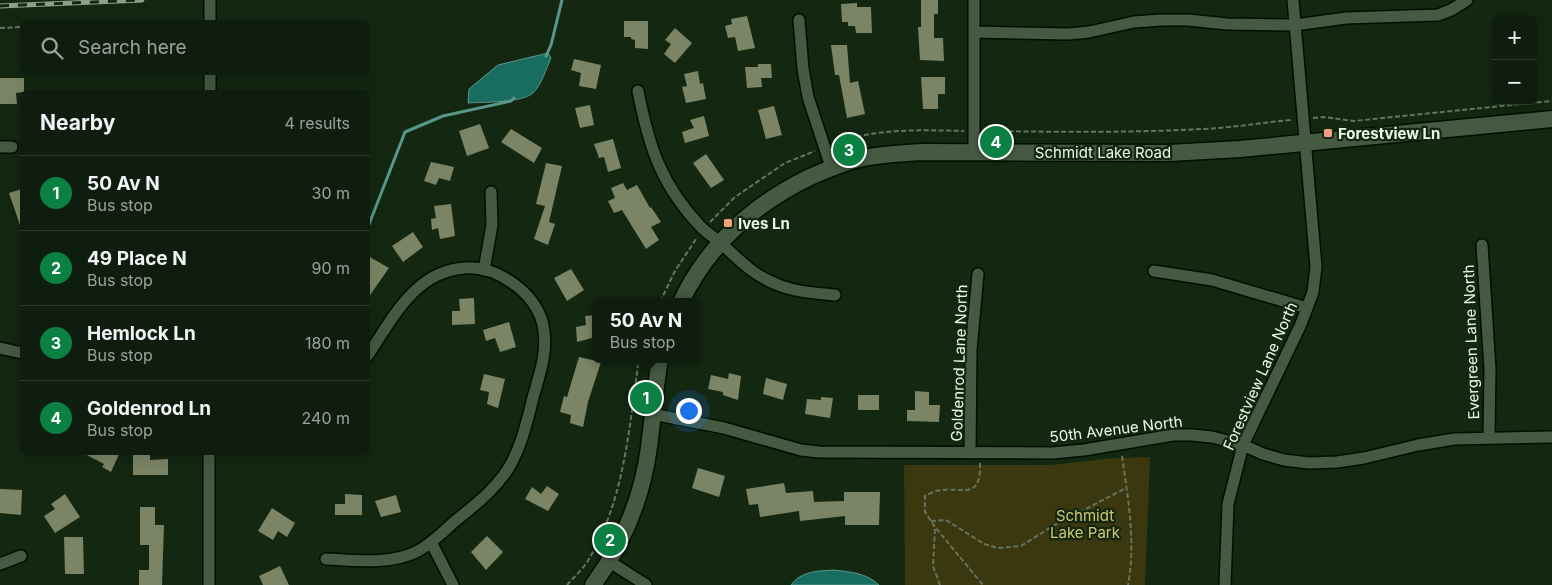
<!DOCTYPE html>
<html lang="en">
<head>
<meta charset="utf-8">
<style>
  :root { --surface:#0e1d0d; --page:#1c2a1b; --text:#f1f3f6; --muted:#9ba29d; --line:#2e3b2e; --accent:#0b8043 }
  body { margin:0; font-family:Inter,sans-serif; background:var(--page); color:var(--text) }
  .controls { position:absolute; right:15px; top:15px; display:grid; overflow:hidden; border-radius:8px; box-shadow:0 5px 20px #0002 }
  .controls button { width:45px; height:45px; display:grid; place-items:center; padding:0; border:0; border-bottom:1px solid var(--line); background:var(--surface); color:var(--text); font:25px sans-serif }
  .you { position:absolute; left:688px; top:410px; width:18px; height:18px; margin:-12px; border:4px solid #fff; border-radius:50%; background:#1a73e8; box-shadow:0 0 0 8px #1a73e833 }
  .badge { display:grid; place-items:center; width:32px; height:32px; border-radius:50%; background:var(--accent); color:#fff; font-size:16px; font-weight:700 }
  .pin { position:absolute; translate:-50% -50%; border:2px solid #fff; box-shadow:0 1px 5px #0006 }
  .popup { position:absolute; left:592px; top:298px; width:108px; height:65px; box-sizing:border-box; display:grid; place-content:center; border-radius:8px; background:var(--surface); filter:drop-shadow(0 1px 4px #0005); font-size:16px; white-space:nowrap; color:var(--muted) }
  .popup b { font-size:19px; color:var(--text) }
  .popup::after { content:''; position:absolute; left:50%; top:100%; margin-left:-10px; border:10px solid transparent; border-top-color:var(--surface) }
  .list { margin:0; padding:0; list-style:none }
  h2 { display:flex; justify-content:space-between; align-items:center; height:65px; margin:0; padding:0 20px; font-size:21px }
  h2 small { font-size:16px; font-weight:400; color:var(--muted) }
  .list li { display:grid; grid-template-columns:32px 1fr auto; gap:15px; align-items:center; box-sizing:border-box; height:75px; padding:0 20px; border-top:1px solid var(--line) }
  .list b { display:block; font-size:19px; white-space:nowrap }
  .list p { margin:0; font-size:16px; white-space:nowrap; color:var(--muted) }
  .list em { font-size:16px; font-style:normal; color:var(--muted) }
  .icon { flex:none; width:28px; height:28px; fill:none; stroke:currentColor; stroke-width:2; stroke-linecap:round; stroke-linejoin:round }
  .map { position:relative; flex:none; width:1552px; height:585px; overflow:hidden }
  .search { position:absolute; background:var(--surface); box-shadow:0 5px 20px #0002; left:20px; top:20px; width:350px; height:55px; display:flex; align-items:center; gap:12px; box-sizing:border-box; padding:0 18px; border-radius:8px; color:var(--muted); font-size:19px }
  .panel { position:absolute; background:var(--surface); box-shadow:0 5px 20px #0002; left:20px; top:90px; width:350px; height:365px; border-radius:8px }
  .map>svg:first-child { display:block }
</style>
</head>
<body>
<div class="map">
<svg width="1552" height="585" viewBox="0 0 1552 585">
  <rect width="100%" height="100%" fill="#132711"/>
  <!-- green -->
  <path fill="#3b370e" d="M 1150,457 L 1145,585 L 905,585 L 904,465 L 1050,465 L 1114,458 Z"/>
  <!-- water -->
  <path fill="#186d60" stroke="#589789" d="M 548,53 L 551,58 C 546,69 542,84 533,93 C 522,103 483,102 468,103 L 469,89 L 498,65 Z
    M 834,570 C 850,572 867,573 879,585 L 791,585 C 801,571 818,571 834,570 Z"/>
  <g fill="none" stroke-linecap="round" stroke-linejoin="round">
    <!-- stream -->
    <path stroke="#589789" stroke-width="3" d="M 546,56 L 551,45 L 562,0
      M 368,227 L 405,132 L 443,116 L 511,101 L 514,98"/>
  </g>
  <!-- building -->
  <path fill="#7b8565" d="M 921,0 L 938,0 L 938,14 L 934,14 L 934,38 L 943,38 L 944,61 L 920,60 L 918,27 L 921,27 Z
    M 857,3 L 857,7 L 871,7 L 872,33 L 856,33 L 855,26 L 848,26 L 848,22 L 842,22 L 841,4 Z
    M 747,16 L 755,48 L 738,51 L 735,37 L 728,38 L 725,26 L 732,24 L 731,19 Z
    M 624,21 L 648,21 L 648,49 L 635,48 L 635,40 L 631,39 L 631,37 L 624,37 Z
    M 675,28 L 692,43 L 675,63 L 664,54 L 671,44 L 665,40 Z
    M 831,45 L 847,45 L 850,83 L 858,81 L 865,114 L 847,118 L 839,75 L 835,75 Z
    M 574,59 L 601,65 L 596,89 L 579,86 L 581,73 L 571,70 Z
    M 758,64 L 771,64 L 772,78 L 761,78 L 762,87 L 747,88 L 745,67 L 758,67 Z
    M 698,71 L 700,84 L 703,83 L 706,99 L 686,103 L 682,87 L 687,86 L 684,74 Z
    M 921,77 L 945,77 L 945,94 L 938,94 L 938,109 L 923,109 Z
    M 0,78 L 24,78 L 24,92 L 16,93 L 17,104 L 0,104 Z
    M 590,105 L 594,125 L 580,128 L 575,108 Z
    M 774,106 L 782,135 L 766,139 L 758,110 Z
    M 704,116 L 709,136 L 685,143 L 682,132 L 694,128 L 690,120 Z
    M 480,124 L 489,148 L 467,156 L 459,131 Z
    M 511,129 L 542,148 L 534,163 L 501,142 Z
    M 613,139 L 621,168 L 608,172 L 604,157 L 599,158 L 594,144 Z
    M 706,154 L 724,180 L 711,188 L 693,163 Z
    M 431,162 L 454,167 L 450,181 L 439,178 L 436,185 L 424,181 Z
    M 546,163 L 562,166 L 549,222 L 555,224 L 548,245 L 534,239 L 545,206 L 536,204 Z
    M 623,183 L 627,190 L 637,185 L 650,208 L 651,207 L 661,222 L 651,227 L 659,240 L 646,249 L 622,210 L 614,213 L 608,201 L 615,198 L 611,188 Z
    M 22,189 L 22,228 L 21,228 L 9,193 Z
    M 451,204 L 455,236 L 440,239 L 438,228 L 432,230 L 431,219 L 436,218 L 434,206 Z
    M 413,232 L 423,247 L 403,262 L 392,246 Z
    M 368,256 L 389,268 L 368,298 Z
    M 571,269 L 584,290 L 567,301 L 554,278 Z
    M 474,298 L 475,324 L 452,325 L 452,311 L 460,311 L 459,299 Z
    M 596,315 L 596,337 L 577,342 L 576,327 L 586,325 L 585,316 Z
    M 509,322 L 516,347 L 500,352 L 495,338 L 486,341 L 483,330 Z
    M 579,357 L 601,362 L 588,402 L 583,427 L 570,423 L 571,415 L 560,412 L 564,396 L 567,397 Z
    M 729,373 L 741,376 L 738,400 L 723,395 L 723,392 L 708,389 L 711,375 L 728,379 Z
    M 484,374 L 505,379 L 498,408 L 487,404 L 489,392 L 480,390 Z
    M 766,378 L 787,384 L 783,400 L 763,394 Z
    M 915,391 L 929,392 L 929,405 L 940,405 L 939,422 L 907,421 L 907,410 L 915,410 Z
    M 858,395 L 879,395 L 879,410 L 858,410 Z
    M 821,397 L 833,398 L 830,418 L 805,414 L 807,399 L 821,400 Z
    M 81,452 L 120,452 L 111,472 L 102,467 L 104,464 Z
    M 133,452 L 150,452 L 150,460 L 168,459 L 168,475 L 133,475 Z
    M 698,468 L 725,476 L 719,497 L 692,488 Z
    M 784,483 L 786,493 L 813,491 L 814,502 L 844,501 L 844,492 L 880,492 L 879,525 L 845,525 L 845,516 L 800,521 L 799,511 L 760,517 L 758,504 L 749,505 L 746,489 Z
    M 547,486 L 559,494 L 548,511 L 525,499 L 532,487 L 541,494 Z
    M 0,489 L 22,490 L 21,515 L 0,513 Z
    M 65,494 L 80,517 L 55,533 L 44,516 L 55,509 L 51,504 Z
    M 345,494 L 362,495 L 362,515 L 335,515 L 335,504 L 345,504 Z
    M 396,495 L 401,512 L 381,517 L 375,501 Z
    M 140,507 L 155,507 L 155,525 L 164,525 L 162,585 L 139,585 L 139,570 L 149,570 L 149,545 L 140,545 Z
    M 272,508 L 295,523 L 287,537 L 278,531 L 273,540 L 258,531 Z
    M 487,536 L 503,552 L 486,570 L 471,552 Z
    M 64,537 L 83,537 L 84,574 L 65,574 Z
    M 280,566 L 289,585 L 263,585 L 259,576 Z"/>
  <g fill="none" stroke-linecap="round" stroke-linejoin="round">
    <!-- street casing -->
    <g stroke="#010f00" stroke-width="14">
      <path id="street" d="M 210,0 L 210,22
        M 799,20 L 803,69 L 808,97 L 831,167
        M 974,32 L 1068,34 L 1089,32 L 1134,22 L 1161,20 L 1188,20 L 1227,24 L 1295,25 L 1346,18 L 1438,15 L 1451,10 L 1467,0
        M 638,91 C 649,147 661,185 701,227 C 708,234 717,239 724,246 C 740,261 755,276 776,284 C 794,292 815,293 835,295
        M 210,92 L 210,72
        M 0,147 L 12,147
        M 974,152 L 974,0
        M 1482,245 L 1490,369 L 1489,437
        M 484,270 L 492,225 L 491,192
        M 1154,271 L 1212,280 L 1307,308
        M 0,348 L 22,353
        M 652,414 L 724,428 L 801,450 L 819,452 L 1052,453 L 1084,450 L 1173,435 L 1192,435 L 1212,437 L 1243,445 L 1263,454 L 1284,460 L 1309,463 L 1337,462 L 1364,458 L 1418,445 L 1454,439 L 1552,437
        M 970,453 L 971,350 L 978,274
        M 431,542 L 453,585
        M 326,559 C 354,560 389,565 416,552 C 430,545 442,533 454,522 C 475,505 499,487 512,462 C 523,441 528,417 534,394 C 540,373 547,353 544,331 C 542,311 528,293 511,282 C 498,273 481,267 465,268 C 415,271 393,318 368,355
        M 610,562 L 646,585
        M 0,564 L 21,556
        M 209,585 L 209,452
        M 1225,585 L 1228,504 L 1243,445 L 1301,324 L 1313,292 L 1316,267 L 1293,0"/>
    </g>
    <!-- secondary casing -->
    <g stroke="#010f00" stroke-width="19">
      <path id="secondary" d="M 681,302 C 707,246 754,204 810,177 C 826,170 842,163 859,159 C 881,154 902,153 924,152 L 1169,153 L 1240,149 L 1552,119
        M 593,585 C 624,543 642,499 649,447 C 653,418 655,388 660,359"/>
    </g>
    <!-- path -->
    <path stroke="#647562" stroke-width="2" stroke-dasharray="5 2.5" stroke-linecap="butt" d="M 0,28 L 22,27
      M 1313,118 L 1324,117 L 1354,121 L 1552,101
      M 986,131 C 1064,132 1141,133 1219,128 C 1243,126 1267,122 1291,120
      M 835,143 C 877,128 921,130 964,131
      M 710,222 L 735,197 L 785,163 L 815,151
      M 660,302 L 675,271 L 696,239
      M 1122,456 C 1128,498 1136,543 1128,585
      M 980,463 C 981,503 961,485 936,491 C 932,492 928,495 925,496 L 925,512 L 935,527 L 983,585
      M 931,521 L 946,520 L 984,544 L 998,548 L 1021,546 L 1053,526 L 1126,488
      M 935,529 L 933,566 L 940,585
      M 567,585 C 574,577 584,568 589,559 C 625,498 629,427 639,359"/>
    <!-- street -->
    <use href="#street" stroke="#455a41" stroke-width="11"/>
    <!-- secondary -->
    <use href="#secondary" stroke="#455a41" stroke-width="16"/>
    <!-- rail casing -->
    <g stroke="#8f9f8d" stroke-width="5">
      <path id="rail" d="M 0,6 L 142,0"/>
    </g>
    <!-- rail -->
    <use href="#rail" stroke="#132711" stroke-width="3" stroke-dasharray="9" stroke-linecap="butt"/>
  </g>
  <!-- markers -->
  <g fill="#f1a17d" stroke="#132711" stroke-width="2">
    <rect x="1323" y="128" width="10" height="10" rx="2.5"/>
    <rect x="723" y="218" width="10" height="10" rx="2.5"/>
  </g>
  <g text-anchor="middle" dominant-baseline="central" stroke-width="4.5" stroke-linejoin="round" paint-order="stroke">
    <!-- poi labels -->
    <g font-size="15" font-weight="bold" fill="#ecf9ea" stroke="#132711" text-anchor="start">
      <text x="1338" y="133">Forestview Ln</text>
      <text x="738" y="223">Ives Ln</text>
    </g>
    <!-- street labels -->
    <g font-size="15" fill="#ecf9ea" stroke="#132711">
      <text x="1103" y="152">Schmidt Lake Road</text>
      <text transform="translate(1471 342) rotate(-92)">Evergreen Lane North</text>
      <text transform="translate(959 363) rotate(-88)">Goldenrod Lane North</text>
      <text transform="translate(1260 376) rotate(-66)">Forestview Lane North</text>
      <text transform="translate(1116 429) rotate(-7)">50th Avenue North</text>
    </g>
    <!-- park labels -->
    <g font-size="15" fill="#d2c770" stroke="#132711">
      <text x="1085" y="515">Schmidt<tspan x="1085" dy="17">Lake Park</tspan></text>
    </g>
  </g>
</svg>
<div class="controls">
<button>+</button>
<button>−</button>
</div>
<div class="you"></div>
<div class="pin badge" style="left:646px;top:398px">1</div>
<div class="popup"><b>50 Av N</b>Bus stop</div>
<div class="pin badge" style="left:610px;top:540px">2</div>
<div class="pin badge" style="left:849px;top:150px">3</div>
<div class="pin badge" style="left:996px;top:142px">4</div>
<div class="search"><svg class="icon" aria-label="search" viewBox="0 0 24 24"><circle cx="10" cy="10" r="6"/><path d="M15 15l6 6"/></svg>Search here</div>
<section class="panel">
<h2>Nearby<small>4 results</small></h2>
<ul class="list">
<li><span class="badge">1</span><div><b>50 Av N</b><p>Bus stop</p></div><em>30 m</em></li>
<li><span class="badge">2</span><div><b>49 Place N</b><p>Bus stop</p></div><em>90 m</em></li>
<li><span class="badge">3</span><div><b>Hemlock Ln</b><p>Bus stop</p></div><em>180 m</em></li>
<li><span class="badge">4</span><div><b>Goldenrod Ln</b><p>Bus stop</p></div><em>240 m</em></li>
</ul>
</section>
</div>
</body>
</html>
